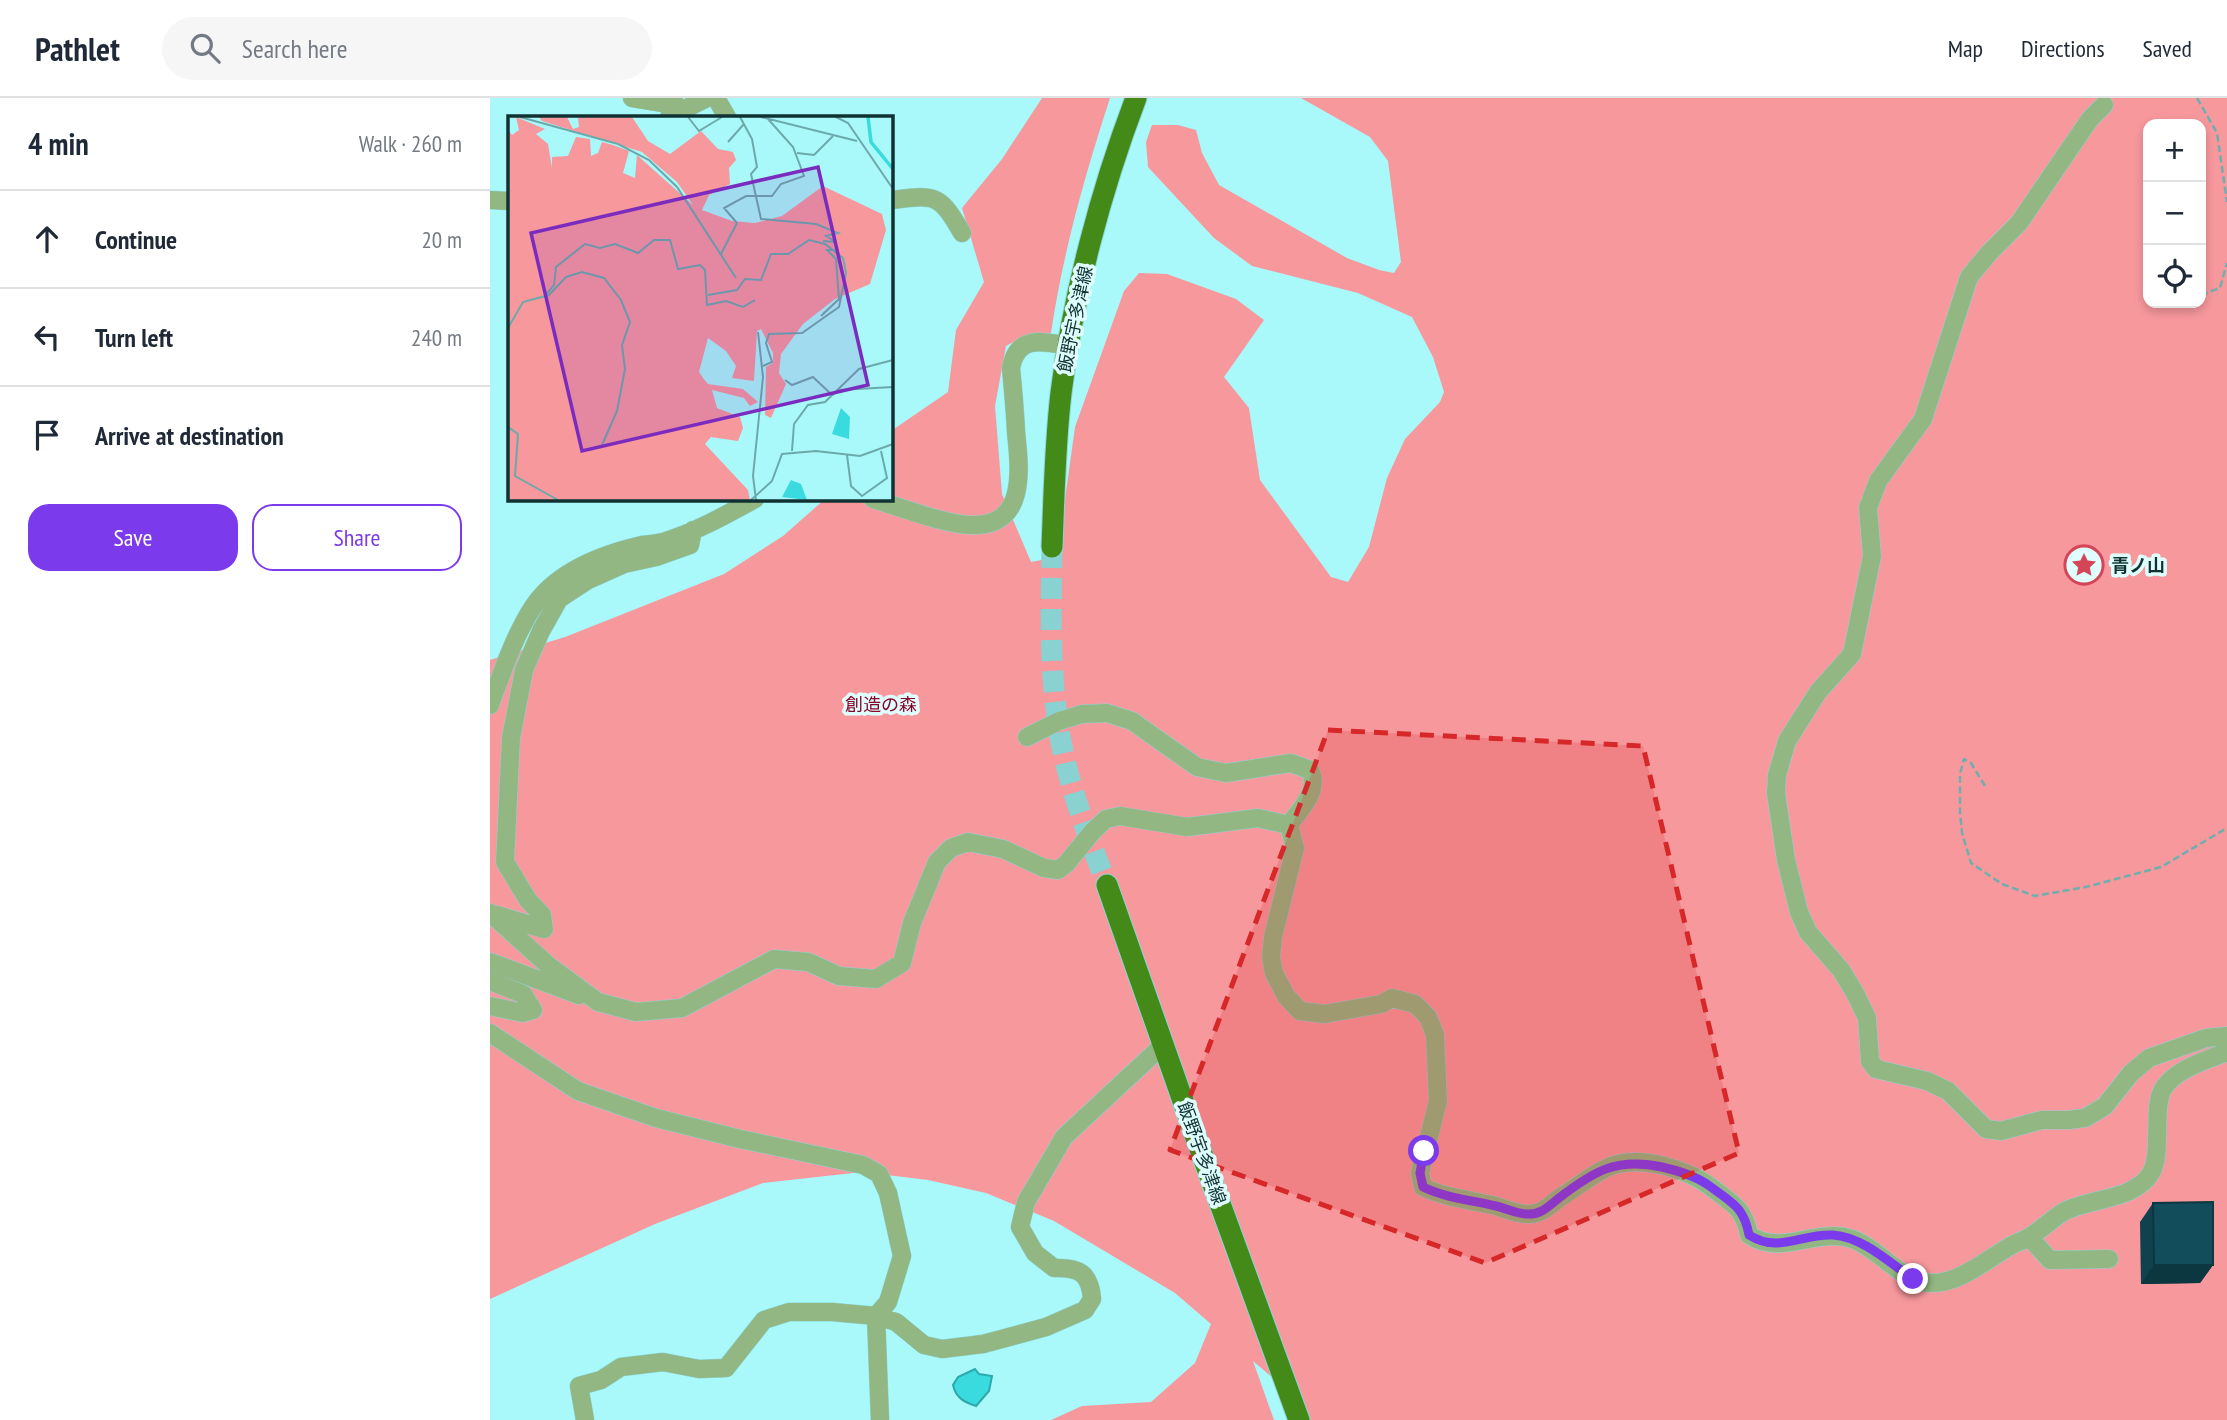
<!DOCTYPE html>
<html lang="en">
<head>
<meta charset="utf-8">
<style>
  :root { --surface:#fff; --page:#f6f6f7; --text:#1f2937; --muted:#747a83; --line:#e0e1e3; --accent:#7c3aed }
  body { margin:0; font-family:"PT Sans Narrow","Noto Sans JP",sans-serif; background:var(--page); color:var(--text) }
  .controls { position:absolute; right:21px; top:21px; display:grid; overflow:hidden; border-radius:14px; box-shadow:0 4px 10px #0003 }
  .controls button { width:63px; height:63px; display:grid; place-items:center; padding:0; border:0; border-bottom:2px solid var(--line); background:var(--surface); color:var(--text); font:35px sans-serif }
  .stop { position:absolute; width:21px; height:21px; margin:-16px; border:5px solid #7c3aed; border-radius:50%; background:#fff }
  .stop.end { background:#7c3aed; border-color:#fff; box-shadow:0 2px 7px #0008 }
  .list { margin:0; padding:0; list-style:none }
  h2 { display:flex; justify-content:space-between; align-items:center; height:91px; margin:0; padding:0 28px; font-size:30px }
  h2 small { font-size:23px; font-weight:400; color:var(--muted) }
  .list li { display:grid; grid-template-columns:46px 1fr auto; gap:21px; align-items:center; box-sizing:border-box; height:98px; padding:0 28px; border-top:2px solid var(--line) }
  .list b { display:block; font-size:26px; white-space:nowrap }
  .list em { font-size:23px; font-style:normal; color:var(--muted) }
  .actions { display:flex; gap:14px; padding:21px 28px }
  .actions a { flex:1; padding:16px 0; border:2px solid var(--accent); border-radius:21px; text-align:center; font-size:24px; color:var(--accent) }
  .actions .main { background:var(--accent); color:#fff }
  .icon { flex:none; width:38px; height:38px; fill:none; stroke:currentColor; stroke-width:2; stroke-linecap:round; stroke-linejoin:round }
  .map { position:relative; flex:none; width:1737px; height:1322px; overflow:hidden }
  header { display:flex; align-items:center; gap:42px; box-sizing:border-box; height:98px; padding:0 35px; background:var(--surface); border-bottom:2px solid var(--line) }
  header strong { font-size:33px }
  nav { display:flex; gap:38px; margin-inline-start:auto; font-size:24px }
  .search { width:490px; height:63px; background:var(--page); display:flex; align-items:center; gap:18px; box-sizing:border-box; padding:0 24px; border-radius:38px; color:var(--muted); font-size:26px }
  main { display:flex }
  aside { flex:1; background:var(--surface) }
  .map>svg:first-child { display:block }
</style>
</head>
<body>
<header>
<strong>Pathlet</strong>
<div class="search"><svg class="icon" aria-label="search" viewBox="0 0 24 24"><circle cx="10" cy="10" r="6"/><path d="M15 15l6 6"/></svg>Search here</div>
<nav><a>Map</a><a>Directions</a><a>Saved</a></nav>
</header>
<main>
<aside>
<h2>4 min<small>Walk · 260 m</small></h2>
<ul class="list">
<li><svg class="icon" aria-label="ahead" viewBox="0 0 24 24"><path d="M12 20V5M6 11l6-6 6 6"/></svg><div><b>Continue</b></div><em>20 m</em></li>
<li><svg class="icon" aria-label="left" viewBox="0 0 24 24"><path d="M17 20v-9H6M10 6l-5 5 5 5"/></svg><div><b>Turn left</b></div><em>240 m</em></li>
<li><svg class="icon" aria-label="arrive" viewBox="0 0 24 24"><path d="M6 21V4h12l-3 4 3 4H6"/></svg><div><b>Arrive at destination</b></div></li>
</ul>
<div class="actions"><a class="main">Save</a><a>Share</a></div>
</aside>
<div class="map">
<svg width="1737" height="1322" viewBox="0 0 1737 1322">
  <rect width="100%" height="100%" fill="#a9f9fa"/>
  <!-- green -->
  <path fill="#f7989d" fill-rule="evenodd" d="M 552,0 L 620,0 C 595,77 573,154 561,235 L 529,241 L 516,248 L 505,308 L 512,396 L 541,464 L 567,459 L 585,329 L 634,193 L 649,175 L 677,176 L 746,201 L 774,222 L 734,279 L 759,310 L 770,382 L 841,479 L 858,484 L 879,449 L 897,380 L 915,341 L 950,304 L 954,294 L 943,259 L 922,219 L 868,195 L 762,168 L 724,140 L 658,69 L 656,44 L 662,27 L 688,27 L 706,32 L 712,55 L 729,87 L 857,160 L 889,172 L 904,175 L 911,164 L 898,63 L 880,39 L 811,0 L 1737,0 L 1737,1322 L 817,1322 L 804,1298 L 763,1263 L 784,1322 L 561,1322 L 592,1308 L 661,1304 L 705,1265 L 721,1226 L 685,1195 L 564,1123 L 496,1095 L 438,1082 L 372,1074 L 273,1085 L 165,1126 L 0,1201 L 0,562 L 75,539 L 234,476 L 293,438 L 335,401 L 401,401 L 401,333 L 458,294 L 466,232 L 494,184 L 472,110 L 512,61 ZM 1658,26 L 1711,26 L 1711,205 L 1658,205 Z"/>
  <!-- water -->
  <path fill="#39dbde" stroke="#2da8ab" stroke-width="2" d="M 485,1271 L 489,1276 L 502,1278 L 499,1293 L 486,1308 C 474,1304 466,1300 463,1287 L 468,1279 Z"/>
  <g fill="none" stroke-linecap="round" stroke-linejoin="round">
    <!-- major-tunnel -->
    <path stroke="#8ad1d2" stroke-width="21" stroke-dasharray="21 10" stroke-linecap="butt" d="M 562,449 C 561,512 559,575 570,638 C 578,686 599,741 617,787"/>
    <!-- minor casing -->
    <g stroke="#8dd5d6" stroke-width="19">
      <path id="minor" d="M 142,0 L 172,5 L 184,0
        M 226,0 L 237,19
        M 1614,7 L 1600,21 L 1529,125 L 1499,155 L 1479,179 L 1433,321 L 1388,383 L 1378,410 L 1382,458 L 1362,556 L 1328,594 L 1297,643 L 1287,677 L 1286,695 L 1296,762 L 1309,814 L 1318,834 L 1351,872 L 1365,895 L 1377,920 L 1380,963 L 1386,971 L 1437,983 L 1458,993 L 1496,1031 L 1511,1033 L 1552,1022 L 1578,1022 L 1595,1020 L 1615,1008 L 1641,975 L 1659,960 L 1716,940 L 1737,938
        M 179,19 L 217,0
        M 0,102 L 19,103
        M 401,102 C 446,97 449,95 472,135
        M 383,401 C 410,409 453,426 481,427 C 537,429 530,372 526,334 C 525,312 523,291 521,270 C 527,237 552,243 578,248
        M 0,607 C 12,575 24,538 43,509 C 66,474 113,456 152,447 C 159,446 166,446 173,444 C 205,434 236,417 265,401
        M 537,639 L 569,623 L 592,616 L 617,615 L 642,623 L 707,669 L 736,675 L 801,665 L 820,672 C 830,693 811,710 799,727
        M 799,727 L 805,750 L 783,839 L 781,859 L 784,875 L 796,898 L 810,913 L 834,916 L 891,906 L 902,900 L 925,906 L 938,919 L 945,937 L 948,1003 L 930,1075 L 933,1089 C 956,1100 981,1102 1006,1108 C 1015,1111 1027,1116 1037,1116 C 1053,1117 1061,1105 1074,1097 C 1090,1087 1106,1073 1124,1067 C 1153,1058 1197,1071 1221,1089 C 1241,1105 1254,1109 1259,1137 C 1292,1159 1326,1129 1362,1141 C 1390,1151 1410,1183 1440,1185 C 1470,1186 1497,1161 1522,1147 C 1528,1144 1535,1142 1541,1138 C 1553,1130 1563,1120 1575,1113 C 1601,1100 1645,1102 1661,1075 C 1667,1065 1667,1050 1667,1038 C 1668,1024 1666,1003 1673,991 C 1685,971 1717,962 1737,954
        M 0,815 L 59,868 L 108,904 L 146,914 L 192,910 L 284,861 L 318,864 L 349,878 L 386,881 L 412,865 L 422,825 L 447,764 L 461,750 L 478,744 L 513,751 L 554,770 L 568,772 L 576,766 L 603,733 L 616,721 L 630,718 L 697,729 L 768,720 L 799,727
        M 7,817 L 54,831 L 52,817 L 38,802 L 15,764 L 21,640 L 34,572 L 51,533 L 69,501 L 98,482 L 134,466 L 166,459 L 200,447 L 203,432
        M 0,864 L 89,897
        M 0,883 L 33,896 L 43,912 L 33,915 L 0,908
        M 0,935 L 88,993 L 166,1020 L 250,1041 L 373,1067 L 389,1076 L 398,1095 L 412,1158 L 398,1204 L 386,1218 L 390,1322
        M 1539,1139 L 1560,1162 L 1619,1161
        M 95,1322 L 89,1288 L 111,1282 L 131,1269 L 173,1264 L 209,1271 L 236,1270 L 274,1222 L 299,1214 L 342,1214 L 386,1218 L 406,1224 L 434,1247 L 452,1251 L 493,1246 L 556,1229 L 595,1212 L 602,1201 C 600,1175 589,1169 564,1170 L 545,1155 L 530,1129 L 536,1104 L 574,1039 L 673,947"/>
    </g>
    <!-- major casing -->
    <g stroke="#8dd5d6" stroke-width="23">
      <path id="major" d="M 562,449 C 564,398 565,346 571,295 C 583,197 611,92 646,0
        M 617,787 L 705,1037 L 809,1322"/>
    </g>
    <!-- path -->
    <path stroke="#6faeaf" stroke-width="2.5" stroke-dasharray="7 3.5" stroke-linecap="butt" d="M 1707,0 L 1727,35 L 1737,104
      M 1711,197 L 1730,190 L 1737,165
      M 1495,688 L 1481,665 L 1474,661 L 1470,676 L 1470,715 L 1472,735 L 1481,765 L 1512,786 L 1545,798 L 1596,789 L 1671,769 L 1737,730"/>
    <!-- minor -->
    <use href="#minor" stroke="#92b782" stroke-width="18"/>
    <!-- major -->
    <use href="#major" stroke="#438a18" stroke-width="21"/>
  </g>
  <!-- wall -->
  <path fill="#0f424e" d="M 1663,1105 L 1723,1167 L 1710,1185 L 1651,1186 L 1650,1124 Z"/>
  <!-- shaded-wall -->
  <path fill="#0c3640" d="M 1664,1167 L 1723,1167 L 1710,1185 L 1651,1186 Z"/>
  <!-- building -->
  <path fill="#114d5b" stroke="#0c3640" stroke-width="2" d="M 1723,1104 L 1723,1167 L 1664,1167 L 1663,1105 Z"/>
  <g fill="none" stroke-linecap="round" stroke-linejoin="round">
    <!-- route -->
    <path stroke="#7c3aed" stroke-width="9" d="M 934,1053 L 930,1075 L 933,1089 C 956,1100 981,1102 1006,1108 C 1015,1110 1027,1116 1037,1116 C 1051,1117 1059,1108 1069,1100 C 1104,1073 1127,1059 1172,1069 C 1189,1073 1207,1078 1221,1089 C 1242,1105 1254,1109 1259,1137 C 1289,1156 1312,1135 1343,1137 C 1373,1139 1400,1165 1423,1181"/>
  </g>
  <!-- marked area -->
  <path fill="#d62828" fill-opacity="0.2" stroke="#d62828" stroke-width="5" stroke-dasharray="14 9" stroke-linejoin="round" d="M 838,632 L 1153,648 L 1249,1055 L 995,1165 L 680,1052 Z"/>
  <!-- icons -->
  <defs>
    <g id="sight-ring" transform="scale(2.0125)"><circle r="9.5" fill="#dffdfd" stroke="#d54558" stroke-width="1.5"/><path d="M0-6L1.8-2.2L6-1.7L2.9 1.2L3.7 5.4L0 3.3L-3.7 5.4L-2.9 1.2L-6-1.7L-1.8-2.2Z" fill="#d54558"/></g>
  </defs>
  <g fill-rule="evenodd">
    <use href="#sight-ring" x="1594" y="467"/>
  </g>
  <g text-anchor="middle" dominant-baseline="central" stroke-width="7" stroke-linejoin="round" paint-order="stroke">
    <!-- street labels -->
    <g font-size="18" fill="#103233" stroke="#dffdfd">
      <text transform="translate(585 221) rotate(-78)">飯野宇多津線</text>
      <text transform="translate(712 1055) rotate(70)">飯野宇多津線</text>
    </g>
    <!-- poi labels -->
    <g font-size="18" font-weight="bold" fill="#103233" stroke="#dffdfd" text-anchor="start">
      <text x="1621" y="467">青ノ山</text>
    </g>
    <!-- park labels -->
    <g font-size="18" fill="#880427" stroke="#dffdfd">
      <text x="391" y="606">創造の森</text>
    </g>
  </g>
  <!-- overview -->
  <g transform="translate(18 18)">
    <rect width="385" height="385" fill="#a9f9fa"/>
    <path d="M 8,1 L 37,13 L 28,18 L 40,28 L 44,52 L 44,41 L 60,40 L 68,21 L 82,23 L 83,40 L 90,37 L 94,26 L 105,29 L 121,35 L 115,57 L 127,62 L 129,39 L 185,89 L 169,66 L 134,36 L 34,5 L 31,1 L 59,1 L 65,13 L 71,11 L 70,1 L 124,1 L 140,25 L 162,38 L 193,15 L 210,33 L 225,36 L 228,44 L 221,52 L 222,68 L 201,79 L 194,94 L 224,105 L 247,107 L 274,100 L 315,70 L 374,98 L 378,114 L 362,168 L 327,183 L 295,208 L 273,238 L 271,257 L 278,268 L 263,302 L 257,299 L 258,251 L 265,247 L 265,237 L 253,213 L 249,215 L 246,265 L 224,262 L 228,250 L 218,235 L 200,222 L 191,256 L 195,262 L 200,268 L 235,273 L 250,286 L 242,290 L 236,282 L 204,274 L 209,292 L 232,301 L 235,312 L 230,325 L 203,321 L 197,328 L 240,374 L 242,384 L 0,384 L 0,14 L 4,19 L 11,14 Z" fill="#f7989d"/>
    <path d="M 333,292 L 342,301 L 341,323 L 324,318 ZM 283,364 L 293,368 L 299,384 L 274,381 Z" fill="#39dbde"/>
    <path fill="none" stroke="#39dbde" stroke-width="3.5" d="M 360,1 L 363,26 L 385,53"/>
    <path fill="none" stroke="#6ca9aa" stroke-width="2" d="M 12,1 L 110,28 L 141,44 L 169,71 L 228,162M 180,1 L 191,15 L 214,1M 232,1 L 244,23 L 249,51 L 243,58 L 253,103 L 308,108 L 330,117 L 318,120 L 328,126 L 315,125M 253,1 L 349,25M 328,1 L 340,7 L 385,73M 220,26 L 236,8M 289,37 L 306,39 L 325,20M 213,138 L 229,107 L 216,92 L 238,80 L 264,80 L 273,68 L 296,60 L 285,31 L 260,3M 200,179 L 229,174 L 237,163 L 253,164 L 263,138 L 280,138 L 301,124 L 317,128 L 335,142 L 338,157 L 331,191 L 294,217 L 261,218 L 258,227 L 264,246 L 255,250M 36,181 L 46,169 L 48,151 L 77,128 L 92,132 L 107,128 L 130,137 L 146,124 L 162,124 L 170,153 L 192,149 L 197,154 L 199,189 L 218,185 L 235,191 L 247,184M 313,200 L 331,183 L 328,143 L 319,134 L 327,134M 0,212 L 15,186 L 41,179 L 58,161 L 74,156 L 96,162 L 113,184 L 122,206 L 114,229 L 117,253 L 109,295 L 94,329M 277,264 L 284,269 L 305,261 L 323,278M 325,279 L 331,274 L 385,271M 0,311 L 10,318 L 7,360 L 50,384M 284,335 L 286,308 L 300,289 L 317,286 L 351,253 L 385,244M 339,339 L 343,370 L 354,380 L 379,362 L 373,335M 243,384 L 264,365 L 274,338 L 308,335 L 352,340 L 385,328M 248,384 L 245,360 L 255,261 L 250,216"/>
    <path fill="#7b2cbf" fill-opacity="0.15" stroke="#7b2cbf" stroke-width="3.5" d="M 310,51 L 360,269 L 74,335 L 23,117 Z"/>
    <rect width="385" height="385" fill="none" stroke="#103233" stroke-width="3.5"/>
  </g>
</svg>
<div class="controls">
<button>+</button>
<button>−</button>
<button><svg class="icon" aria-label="locate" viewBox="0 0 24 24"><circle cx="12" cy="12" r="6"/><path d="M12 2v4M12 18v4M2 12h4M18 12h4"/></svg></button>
</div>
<div class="stop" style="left:934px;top:1053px"></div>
<div class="stop end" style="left:1423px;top:1181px"></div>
</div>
</main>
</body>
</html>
